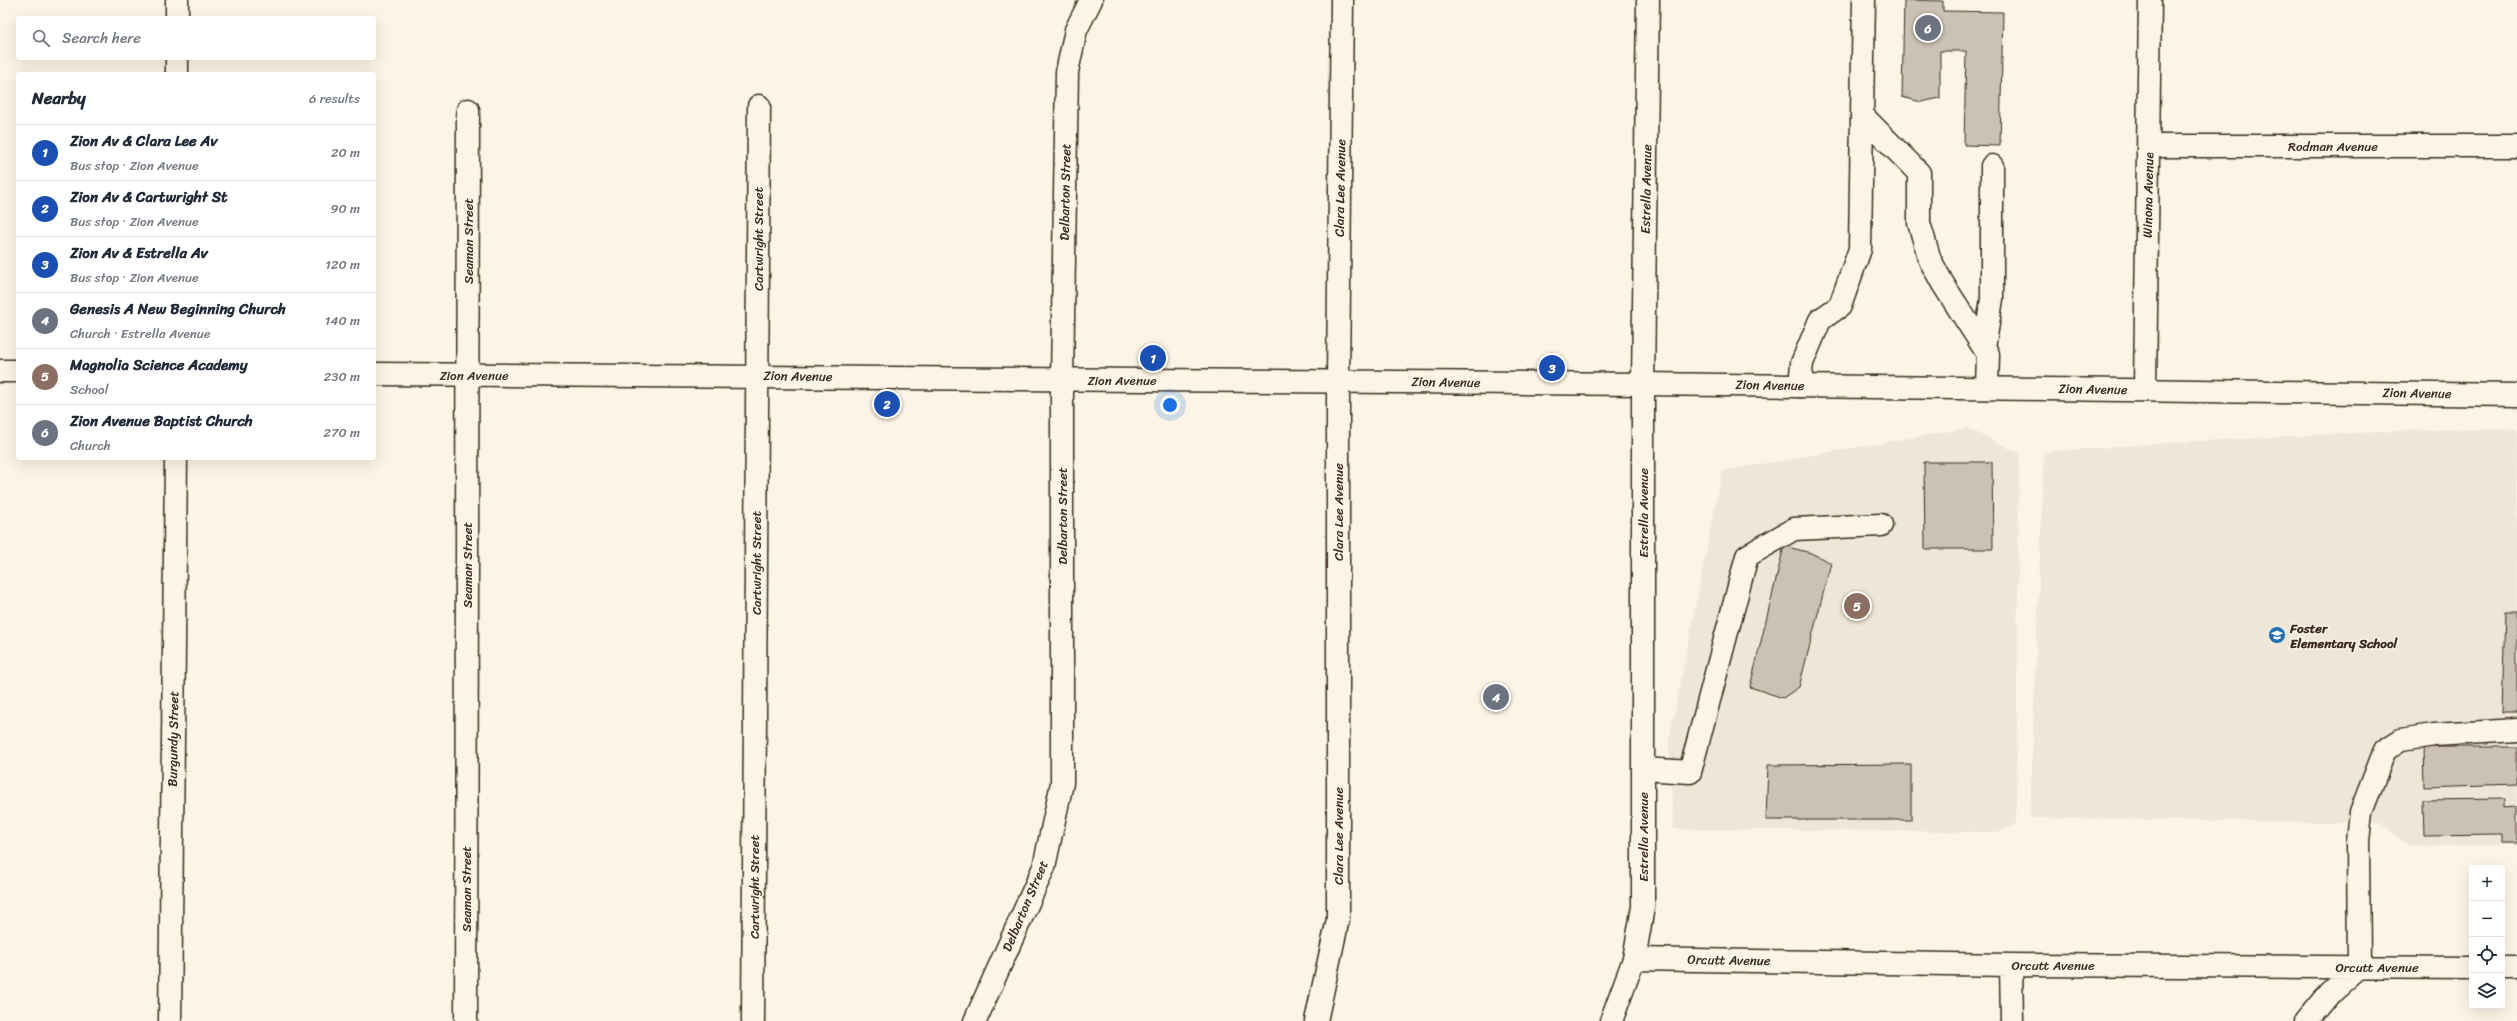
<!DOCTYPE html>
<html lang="en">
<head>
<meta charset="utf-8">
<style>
  :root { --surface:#fff; --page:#f6f6f7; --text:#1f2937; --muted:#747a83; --line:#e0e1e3; --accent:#2563eb }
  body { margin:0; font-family:Sriracha,sans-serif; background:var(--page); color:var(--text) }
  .controls { position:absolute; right:12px; bottom:12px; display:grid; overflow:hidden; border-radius:4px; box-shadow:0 4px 16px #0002 }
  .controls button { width:36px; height:36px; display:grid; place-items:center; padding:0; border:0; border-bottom:1px solid var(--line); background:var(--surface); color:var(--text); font:20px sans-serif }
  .you { position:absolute; left:1170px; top:405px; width:14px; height:14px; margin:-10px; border:3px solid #fff; border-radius:50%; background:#1a73e8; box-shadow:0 0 0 6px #1a73e833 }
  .badge { display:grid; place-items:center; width:26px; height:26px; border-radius:50%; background:var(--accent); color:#fff; font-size:13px; font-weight:700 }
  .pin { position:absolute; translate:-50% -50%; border:2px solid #fff; box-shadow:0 1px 4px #0006 }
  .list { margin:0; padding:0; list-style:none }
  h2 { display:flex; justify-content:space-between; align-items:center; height:52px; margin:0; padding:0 16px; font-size:17px }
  h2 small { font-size:13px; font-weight:400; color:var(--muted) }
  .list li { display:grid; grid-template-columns:26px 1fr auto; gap:12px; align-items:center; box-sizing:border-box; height:56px; padding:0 16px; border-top:1px solid var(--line) }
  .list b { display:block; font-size:15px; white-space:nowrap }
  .list p { margin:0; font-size:13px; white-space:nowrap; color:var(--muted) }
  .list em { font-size:13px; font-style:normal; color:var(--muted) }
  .icon { flex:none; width:22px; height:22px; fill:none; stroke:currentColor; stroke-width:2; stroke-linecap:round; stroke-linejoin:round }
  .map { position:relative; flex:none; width:2517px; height:1021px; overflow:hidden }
  .search { position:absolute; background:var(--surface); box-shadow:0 4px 16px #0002; left:16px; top:16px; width:360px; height:44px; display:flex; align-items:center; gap:10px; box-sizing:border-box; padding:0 14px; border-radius:4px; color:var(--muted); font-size:15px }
  .panel { position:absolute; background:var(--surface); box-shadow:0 4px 16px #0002; left:16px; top:72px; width:360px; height:388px; border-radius:4px }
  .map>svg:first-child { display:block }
</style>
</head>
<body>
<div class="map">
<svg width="2517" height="1021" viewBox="0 0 2517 1021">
  <rect width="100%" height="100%" fill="#fcf5e5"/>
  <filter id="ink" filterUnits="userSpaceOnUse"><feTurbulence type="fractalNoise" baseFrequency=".025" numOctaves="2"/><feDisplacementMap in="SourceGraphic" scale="8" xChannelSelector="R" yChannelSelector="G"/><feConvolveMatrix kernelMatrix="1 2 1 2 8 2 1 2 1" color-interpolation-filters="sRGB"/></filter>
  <g filter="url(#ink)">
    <!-- built -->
    <path fill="#eee6d6" d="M 1967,428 L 2019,453 L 2016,824 L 1997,832 L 1673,829 L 1669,741 L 1722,471 Z
      M 2517,429 L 2517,845 L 2408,846 L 2381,823 L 2030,818 L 2044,452 L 2181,442 L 2415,430 Z"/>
    <!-- building -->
    <path fill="#ccc2b3" stroke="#3b2a1e" d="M 1904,0 L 1943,1 L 1943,11 L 2003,12 L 2000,146 L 1964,145 L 1966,51 L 1940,51 L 1940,98 L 1921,102 L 1902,97 Z
      M 1924,462 L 1992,462 L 1993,549 L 1925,549 Z
      M 1784,546 L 1811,553 L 1831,563 L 1799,687 L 1783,698 L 1750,687 Z
      M 2505,611 L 2517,611 L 2517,713 L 2502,713 Z
      M 2423,747 L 2517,747 L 2517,784 L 2424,787 Z
      M 1911,764 L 1911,820 L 1766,820 L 1768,765 Z
      M 2504,799 L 2504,808 L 2517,807 L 2517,843 L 2501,843 L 2501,834 L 2424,835 L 2423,800 Z"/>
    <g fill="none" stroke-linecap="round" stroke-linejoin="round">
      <!-- minor casing -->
      <g stroke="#3b2a1e" stroke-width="25">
        <path id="minor" d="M 177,0 L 177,18
          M 177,74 L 177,58
          M 1862,115 L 1864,0
          M 2149,146 L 2517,146
          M 1984,348 L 1992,299 L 1992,166
          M 1800,386 L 1802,363 L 1820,320 L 1840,306 L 1860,249 L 1862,115 L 1919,173 L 1919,223 L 1930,260 L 1943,284 L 1988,354 L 1987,387
          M 2145,389 L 2150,0
          M 1643,769 L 1690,772 L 1747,556 L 1794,529 L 1881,525
          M 1634,959 L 2011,965 L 2472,968
          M 2011,965 L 2012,1021
          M 2359,967 L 2358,841 L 2361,812 L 2385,750 L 2401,740 L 2434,735 L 2517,730
          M 2502,968 L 2517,968
          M 170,1021 L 176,458
          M 466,1021 L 468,110
          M 753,1021 L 759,106
          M 975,1021 L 1044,867 L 1062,783 L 1062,380 L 1067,72 L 1076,30 L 1091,0
          M 1316,1021 L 1338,919 L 1338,381 L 1342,0
          M 1611,1021 L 1634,959 L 1643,907 L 1643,384 L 1648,0
          M 2307,1021 L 2330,993 L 2359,967"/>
      </g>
      <!-- major casing -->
      <g stroke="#3b2a1e" stroke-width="25">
        <path id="major" d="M 0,371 L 18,371
          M 374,374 L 1643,384 L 2517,395"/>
      </g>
      <!-- minor -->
      <use href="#minor" stroke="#fcf5e5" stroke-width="22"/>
      <!-- major -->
      <use href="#major" stroke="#fcf5e5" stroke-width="22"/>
    </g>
  </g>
  <!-- icons -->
  <defs>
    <g id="school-disc" transform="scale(0.9)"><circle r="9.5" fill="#1f6fb2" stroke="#fcf5e5"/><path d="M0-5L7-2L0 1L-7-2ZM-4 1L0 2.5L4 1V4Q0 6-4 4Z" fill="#fff"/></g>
  </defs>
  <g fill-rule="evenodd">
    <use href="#school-disc" x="2277" y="635"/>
  </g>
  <g text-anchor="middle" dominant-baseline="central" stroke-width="3" stroke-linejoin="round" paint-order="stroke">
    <!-- street labels -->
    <g font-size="13" fill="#3b2a1e" stroke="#fcf5e5">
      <text x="2333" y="146">Rodman Avenue</text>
      <text transform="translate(1340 188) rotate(-89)">Clara Lee Avenue</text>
      <text transform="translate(1646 189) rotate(-89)">Estrella Avenue</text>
      <text transform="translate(1065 192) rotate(-89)">Delbarton Street</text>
      <text transform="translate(2148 195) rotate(-89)">Winona Avenue</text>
      <text transform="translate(758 239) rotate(-90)">Cartwright Street</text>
      <text transform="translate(468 241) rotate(-90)">Seaman Street</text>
      <text x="474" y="375">Zion Avenue</text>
      <text transform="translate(798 376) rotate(1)">Zion Avenue</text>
      <text x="1122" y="380">Zion Avenue</text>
      <text transform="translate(1446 382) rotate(1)">Zion Avenue</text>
      <text transform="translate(1770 385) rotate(1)">Zion Avenue</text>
      <text transform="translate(2093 389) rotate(1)">Zion Avenue</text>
      <text transform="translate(2417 393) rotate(1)">Zion Avenue</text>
      <text transform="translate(1338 512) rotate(-90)">Clara Lee Avenue</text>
      <text transform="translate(1643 513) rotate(-90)">Estrella Avenue</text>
      <text transform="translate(1062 516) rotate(-90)">Delbarton Street</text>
      <text transform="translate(756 563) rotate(-90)">Cartwright Street</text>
      <text transform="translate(467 565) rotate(-90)">Seaman Street</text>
      <text transform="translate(173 739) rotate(-89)">Burgundy Street</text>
      <text transform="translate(1338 836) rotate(-90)">Clara Lee Avenue</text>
      <text transform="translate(1643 837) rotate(-90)">Estrella Avenue</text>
      <text transform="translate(754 887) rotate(-90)">Cartwright Street</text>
      <text transform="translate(466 889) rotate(-90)">Seaman Street</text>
      <text transform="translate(1025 906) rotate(-67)">Delbarton Street</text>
      <text transform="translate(1729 960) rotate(1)">Orcutt Avenue</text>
      <text x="2053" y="965">Orcutt Avenue</text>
      <text x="2377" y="967">Orcutt Avenue</text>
    </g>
    <!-- poi labels -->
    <g font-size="13" font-weight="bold" fill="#3b2a1e" stroke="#fcf5e5" text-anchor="start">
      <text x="2290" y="628">Foster<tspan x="2290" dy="15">Elementary School</tspan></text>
    </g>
  </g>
</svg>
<div class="controls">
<button>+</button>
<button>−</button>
<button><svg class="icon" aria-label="locate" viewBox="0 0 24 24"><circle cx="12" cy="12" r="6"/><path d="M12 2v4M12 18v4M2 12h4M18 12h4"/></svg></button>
<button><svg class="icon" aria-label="layers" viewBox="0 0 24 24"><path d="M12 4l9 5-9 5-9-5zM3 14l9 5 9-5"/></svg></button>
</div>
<div class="you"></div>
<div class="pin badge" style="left:1153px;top:358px;background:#1a4fb4">1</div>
<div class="pin badge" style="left:887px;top:404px;background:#1a4fb4">2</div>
<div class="pin badge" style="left:1552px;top:368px;background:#1a4fb4">3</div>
<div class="pin badge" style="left:1496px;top:697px;background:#6b7280">4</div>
<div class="pin badge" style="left:1857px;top:606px;background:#8d6e63">5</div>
<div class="pin badge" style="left:1928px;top:28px;background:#6b7280">6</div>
<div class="search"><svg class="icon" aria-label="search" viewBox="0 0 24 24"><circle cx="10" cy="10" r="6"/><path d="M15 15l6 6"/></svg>Search here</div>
<section class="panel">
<h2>Nearby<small>6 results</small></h2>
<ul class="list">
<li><span class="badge" style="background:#1a4fb4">1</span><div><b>Zion Av &amp; Clara Lee Av</b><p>Bus stop · Zion Avenue</p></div><em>20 m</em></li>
<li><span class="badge" style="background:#1a4fb4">2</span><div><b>Zion Av &amp; Cartwright St</b><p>Bus stop · Zion Avenue</p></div><em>90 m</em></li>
<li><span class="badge" style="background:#1a4fb4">3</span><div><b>Zion Av &amp; Estrella Av</b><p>Bus stop · Zion Avenue</p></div><em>120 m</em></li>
<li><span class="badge" style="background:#6b7280">4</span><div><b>Genesis A New Beginning Church</b><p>Church · Estrella Avenue</p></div><em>140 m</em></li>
<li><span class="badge" style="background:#8d6e63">5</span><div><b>Magnolia Science Academy</b><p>School</p></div><em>230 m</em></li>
<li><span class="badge" style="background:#6b7280">6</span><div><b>Zion Avenue Baptist Church</b><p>Church</p></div><em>270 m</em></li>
</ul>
</section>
</div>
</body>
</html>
